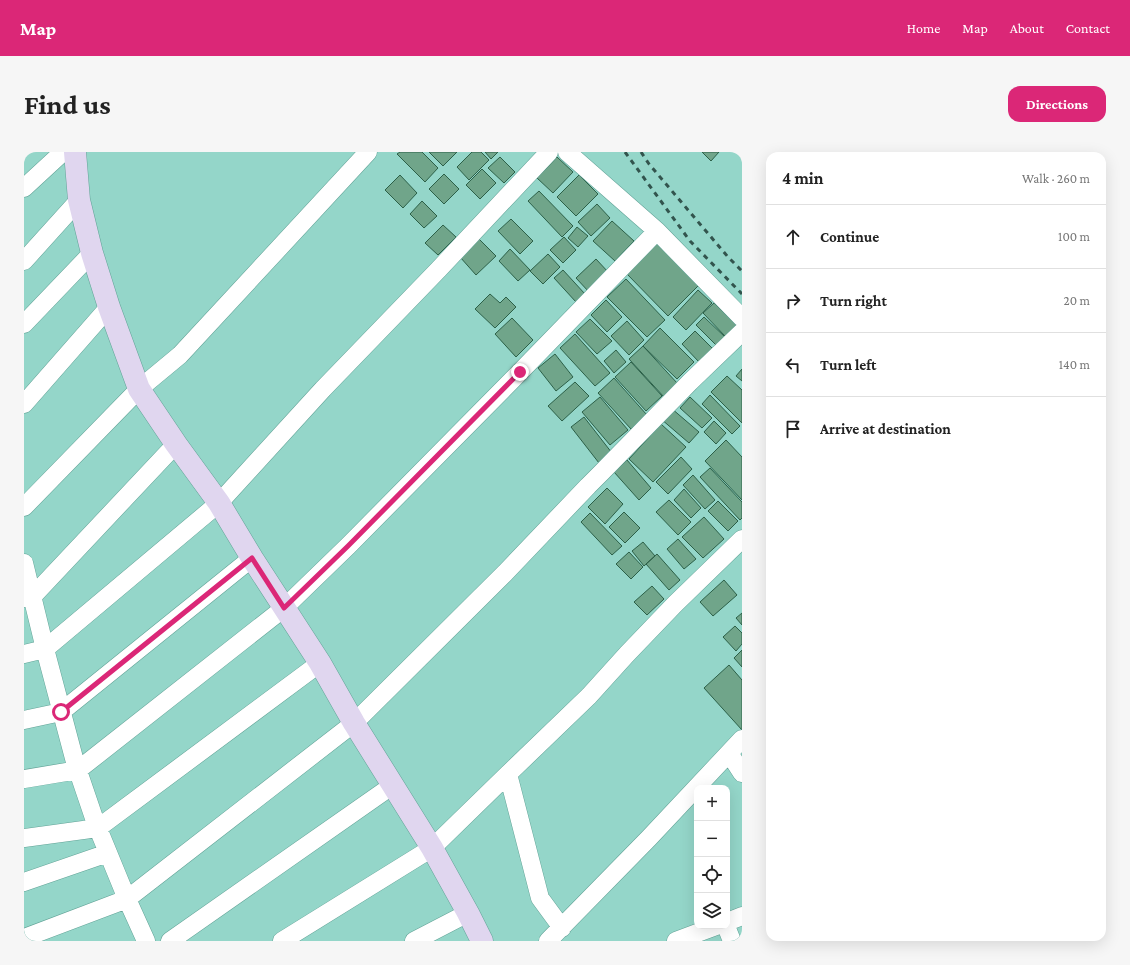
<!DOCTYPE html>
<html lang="en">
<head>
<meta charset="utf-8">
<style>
  :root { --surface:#fff; --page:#f6f6f6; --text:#222; --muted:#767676; --line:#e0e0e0; --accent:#db2777 }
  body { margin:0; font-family:"Crimson Pro",serif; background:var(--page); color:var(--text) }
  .controls { position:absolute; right:12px; bottom:12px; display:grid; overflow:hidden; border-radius:8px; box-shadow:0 4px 16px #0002 }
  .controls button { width:36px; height:36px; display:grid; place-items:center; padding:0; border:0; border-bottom:1px solid var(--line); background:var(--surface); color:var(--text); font:20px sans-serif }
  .stop { position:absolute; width:12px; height:12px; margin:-9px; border:3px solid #db2777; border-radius:50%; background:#fff }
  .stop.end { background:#db2777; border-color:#fff; box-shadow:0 1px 4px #0008 }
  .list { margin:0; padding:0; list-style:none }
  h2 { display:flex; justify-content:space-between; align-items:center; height:52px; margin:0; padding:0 16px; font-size:17px }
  h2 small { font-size:13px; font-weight:400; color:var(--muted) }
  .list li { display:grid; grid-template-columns:26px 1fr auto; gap:12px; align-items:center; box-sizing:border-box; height:64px; padding:0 16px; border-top:1px solid var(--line) }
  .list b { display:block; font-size:15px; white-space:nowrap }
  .list em { font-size:13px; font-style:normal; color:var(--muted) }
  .icon { flex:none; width:22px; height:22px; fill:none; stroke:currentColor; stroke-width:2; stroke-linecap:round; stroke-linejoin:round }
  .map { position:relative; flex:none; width:718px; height:789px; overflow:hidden; border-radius:12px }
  header { display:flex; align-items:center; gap:24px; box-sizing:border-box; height:56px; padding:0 20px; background:var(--accent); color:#fff }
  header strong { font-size:19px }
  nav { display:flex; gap:22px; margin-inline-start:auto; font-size:14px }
  .intro { display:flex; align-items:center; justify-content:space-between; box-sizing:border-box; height:96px; padding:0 24px }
  h1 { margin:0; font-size:28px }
  .button { padding:10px 18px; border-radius:12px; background:var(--accent); color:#fff; font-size:14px; font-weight:700 }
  main { display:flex; gap:24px; padding:0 24px }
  aside { flex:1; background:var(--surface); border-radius:12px; box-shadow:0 4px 16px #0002 }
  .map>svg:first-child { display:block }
</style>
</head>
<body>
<header>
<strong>Map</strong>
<nav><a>Home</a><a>Map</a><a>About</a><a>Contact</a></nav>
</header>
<div class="intro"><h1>Find us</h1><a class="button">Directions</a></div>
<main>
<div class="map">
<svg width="718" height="789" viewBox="0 0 718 789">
  <rect width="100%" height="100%" fill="#94d6c9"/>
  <!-- building -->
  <path fill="#70a58a" stroke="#2c6048" d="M 376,0 L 398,0 L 414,16 L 401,30 L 373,2 Z
    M 405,0 L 433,0 L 419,14 Z
    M 448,0 L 457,0 L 465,8 L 445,28 L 433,15 Z
    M 461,0 L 474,0 L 467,7 Z
    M 678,0 L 695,0 L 687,9 Z
    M 476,5 L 491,20 L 480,31 L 464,16 Z
    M 533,5 L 549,20 L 529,41 L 513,26 Z
    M 458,17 L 472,31 L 456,47 L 442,33 Z
    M 420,22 L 435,37 L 420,52 L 405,37 Z
    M 376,23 L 393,41 L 379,56 L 361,38 Z
    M 555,23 L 574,42 L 552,64 L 533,45 Z
    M 515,39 L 549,74 L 538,85 L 504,49 Z
    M 398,49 L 413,64 L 400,76 L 386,62 Z
    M 573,52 L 586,66 L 567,84 L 554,70 Z
    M 487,67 L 509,89 L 496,102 L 474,79 Z
    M 588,69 L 610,89 L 591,109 L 569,89 Z
    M 419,73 L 432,85 L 414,103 L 401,91 Z
    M 553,75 L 564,84 L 554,95 L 544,86 Z
    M 540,85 L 552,98 L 539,111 L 526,98 Z
    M 455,87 L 472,104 L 452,123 L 436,105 Z
    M 632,91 L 675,133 L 644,164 L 602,121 Z
    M 486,97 L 506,118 L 494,129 L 475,109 Z
    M 524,102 L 536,115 L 519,132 L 506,119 Z
    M 572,107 L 585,121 L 565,140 L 552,126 Z
    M 539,118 L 561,142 L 552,150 L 530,126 Z
    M 602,127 L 641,168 L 623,185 L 583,145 Z
    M 674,138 L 688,151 L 662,178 L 649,165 Z
    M 466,142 L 476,151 L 482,145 L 492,155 L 471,176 L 451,157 Z
    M 582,148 L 598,165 L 583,180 L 567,163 Z
    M 690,151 L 712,173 L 701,184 L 679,161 Z
    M 680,165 L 701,185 L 693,194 L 672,173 Z
    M 488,166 L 509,188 L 492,205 L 471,182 Z
    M 566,167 L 588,189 L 573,202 L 552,180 Z
    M 603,169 L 620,188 L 605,203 L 587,184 Z
    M 636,176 L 670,210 L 653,227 L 619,194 Z
    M 671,179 L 689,197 L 675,210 L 658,192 Z
    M 551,182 L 586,221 L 571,234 L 536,196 Z
    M 619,194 L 654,232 L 640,245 L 605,207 Z
    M 592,198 L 602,210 L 590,221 L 580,209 Z
    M 531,202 L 549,225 L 532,239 L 514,216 Z
    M 607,210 L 638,244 L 622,259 L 591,225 Z
    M 718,217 L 718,229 L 712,224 Z
    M 703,224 L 718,238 L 718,271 L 687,240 Z
    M 590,226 L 623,263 L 607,277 L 574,241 Z
    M 551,230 L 565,244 L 538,269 L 524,254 Z
    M 686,243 L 716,274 L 708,282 L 678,252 Z
    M 576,245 L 604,278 L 586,293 L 558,260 Z
    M 666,245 L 688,266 L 678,276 L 656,256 Z
    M 647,256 L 675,280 L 665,291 L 637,267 Z
    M 560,265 L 588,301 L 575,311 L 547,275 Z
    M 690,269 L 702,281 L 692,292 L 680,280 Z
    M 637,272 L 662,295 L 629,330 L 605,307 Z
    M 702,288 L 718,305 L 718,348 L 681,309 Z
    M 657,305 L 668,317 L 644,342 L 632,330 Z
    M 603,308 L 627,336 L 615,348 L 590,320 Z
    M 686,316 L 718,350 L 718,366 L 716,368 L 676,325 Z
    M 669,323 L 691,348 L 681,357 L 659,333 Z
    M 583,336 L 599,352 L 581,372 L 564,355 Z
    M 660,337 L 677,356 L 667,366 L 650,348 Z
    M 645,348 L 667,370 L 654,383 L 632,360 Z
    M 694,349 L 714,369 L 704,379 L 684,359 Z
    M 600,360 L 616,376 L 601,391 L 585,375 Z
    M 566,361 L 598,394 L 588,403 L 557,370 Z
    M 680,365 L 700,387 L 679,406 L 658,385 Z
    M 654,387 L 672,407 L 660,417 L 643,397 Z
    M 619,390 L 631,404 L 620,414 L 608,399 Z
    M 605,400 L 619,415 L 607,427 L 592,412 Z
    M 633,402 L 656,428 L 645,438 L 622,412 Z
    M 700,428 L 713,443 L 689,464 L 676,450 Z
    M 628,434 L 640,447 L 623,463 L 610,450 Z
    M 718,461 L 718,473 L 712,466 Z
    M 711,474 L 718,481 L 718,492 L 712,499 L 699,485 Z
    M 718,498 L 718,515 L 710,506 Z
    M 705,513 L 718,528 L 718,578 L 680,536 Z"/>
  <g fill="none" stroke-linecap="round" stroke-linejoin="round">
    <!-- street casing -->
    <g stroke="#62a397" stroke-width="19">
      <path id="street" d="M 543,0 L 633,79 L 718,166
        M 0,36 L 39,0
        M 0,109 L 55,48
        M 0,172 L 68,101
        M 0,252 L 85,155
        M 0,355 L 115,237 L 156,203 L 344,0
        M 0,411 L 21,497 L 51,610 L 71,669 L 103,747 L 122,789
        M 0,446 L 8,445 L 152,292
        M 0,502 L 21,497 L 195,351 L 299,237 L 415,117 L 525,0
        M 0,568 L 37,560 L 228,406
        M 705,601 L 718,621
        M 0,627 L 54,618 L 260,456 L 324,394 L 496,220 L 633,79
        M 0,686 L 74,676 L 296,511
        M 0,730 L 84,701
        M 703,770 L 718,764
        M 702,774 L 708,789
        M 538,776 L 516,746 L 484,622 L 565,544 L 603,502 L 651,452 L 718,387
        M 0,786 L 103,747 L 330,571 L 481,421 L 564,334 L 578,320 L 666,230 L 718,180
        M 146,789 L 369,633
        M 258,789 L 408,696 L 484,622
        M 390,789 L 444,761
        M 524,789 L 625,686 L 718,587
        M 652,789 L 692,774"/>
    </g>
    <!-- secondary casing -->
    <g stroke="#62a397" stroke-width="23">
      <path id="secondary" d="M 51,0 L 55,48 L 68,101 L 85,155 L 115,237 L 152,292 L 195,351 L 228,406 L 296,511 L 330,571 L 408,696 L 444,761 L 458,789"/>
    </g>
    <!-- street -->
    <use href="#street" stroke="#fff" stroke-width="18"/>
    <!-- secondary -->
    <use href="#secondary" stroke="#e0d6ef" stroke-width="22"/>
    <!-- rail -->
    <path stroke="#32544d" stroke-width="3" stroke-dasharray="5 5" stroke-linecap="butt" d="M 601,0 L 666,89 L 718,142
      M 617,0 L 625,12 L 704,105 L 718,119"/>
  </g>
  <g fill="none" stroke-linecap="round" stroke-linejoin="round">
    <!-- route -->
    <path stroke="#db2777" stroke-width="5" d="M 37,560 L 228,406 L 260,456 L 324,394 L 496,220"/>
  </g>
</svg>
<div class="controls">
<button>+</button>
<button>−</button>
<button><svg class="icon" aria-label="locate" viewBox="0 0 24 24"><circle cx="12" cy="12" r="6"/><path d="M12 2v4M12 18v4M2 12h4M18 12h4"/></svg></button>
<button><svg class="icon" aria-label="layers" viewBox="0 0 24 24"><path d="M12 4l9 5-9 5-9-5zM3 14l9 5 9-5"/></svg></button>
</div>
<div class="stop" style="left:37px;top:560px"></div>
<div class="stop end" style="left:496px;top:220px"></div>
</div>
<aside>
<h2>4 min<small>Walk · 260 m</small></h2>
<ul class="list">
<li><svg class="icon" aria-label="ahead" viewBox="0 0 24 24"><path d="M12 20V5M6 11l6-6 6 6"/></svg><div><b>Continue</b></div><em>100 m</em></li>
<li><svg class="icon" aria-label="right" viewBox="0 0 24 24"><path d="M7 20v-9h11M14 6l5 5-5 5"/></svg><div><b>Turn right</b></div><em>20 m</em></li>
<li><svg class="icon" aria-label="left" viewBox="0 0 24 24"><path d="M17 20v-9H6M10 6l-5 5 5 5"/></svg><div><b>Turn left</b></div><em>140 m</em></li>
<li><svg class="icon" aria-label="arrive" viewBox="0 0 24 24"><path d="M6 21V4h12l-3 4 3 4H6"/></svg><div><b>Arrive at destination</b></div></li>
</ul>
</aside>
</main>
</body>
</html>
